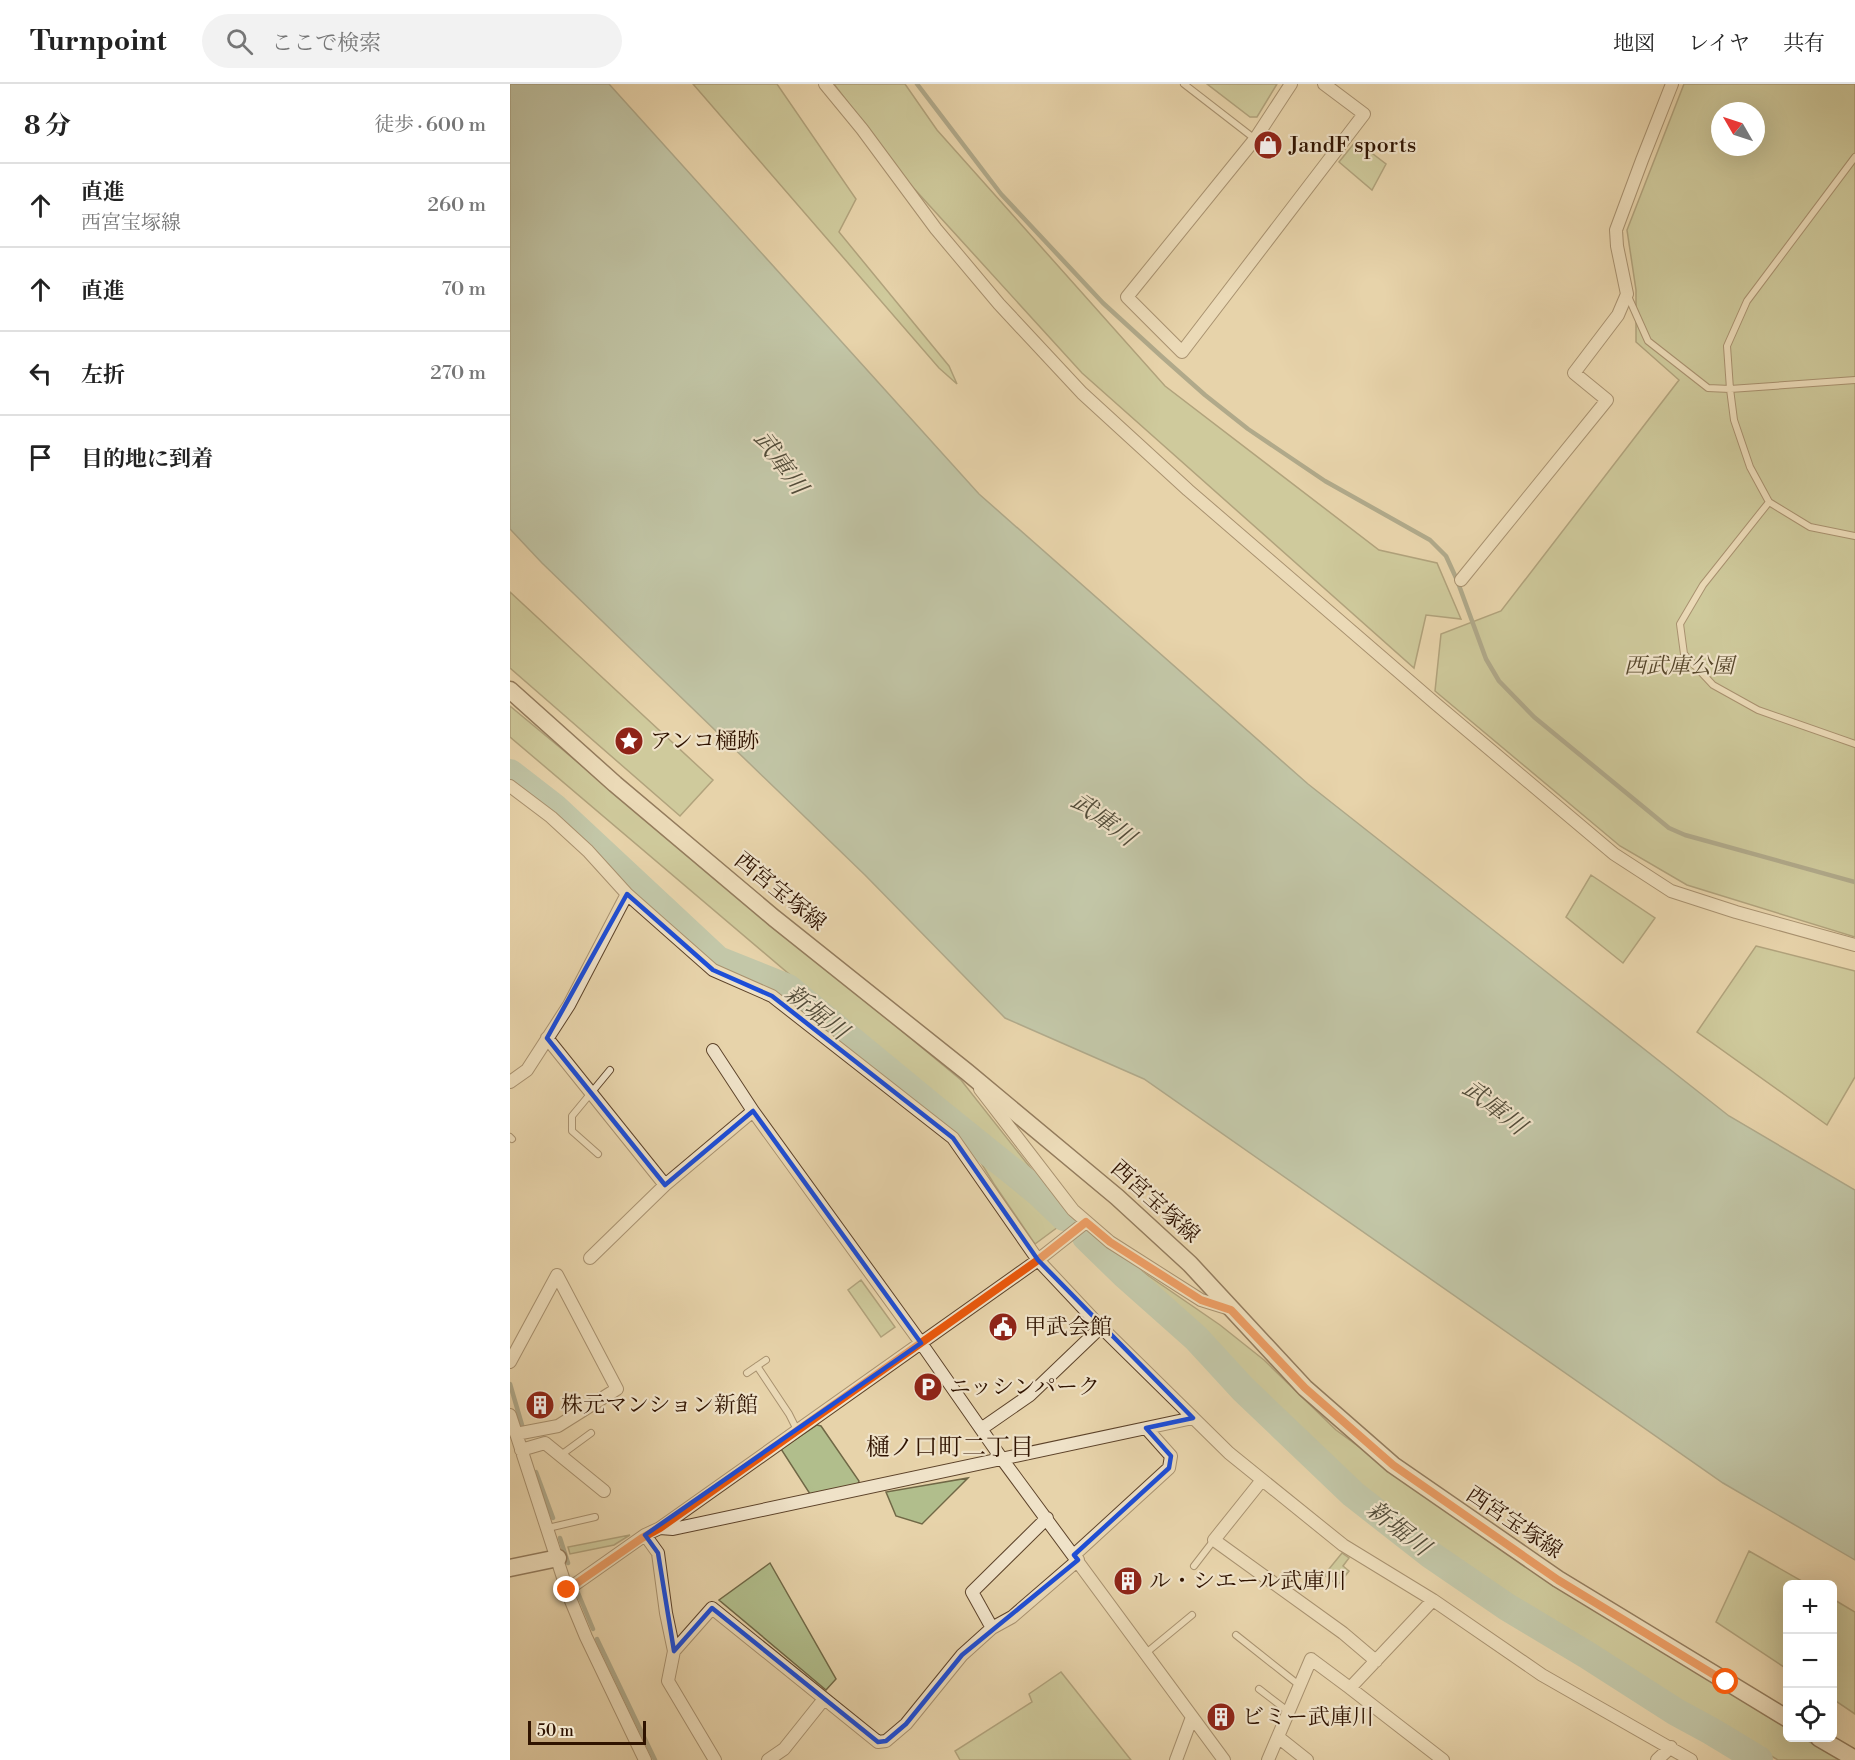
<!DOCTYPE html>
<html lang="ja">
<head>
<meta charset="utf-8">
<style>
  :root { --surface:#fff; --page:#f2f2f2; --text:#222; --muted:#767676; --line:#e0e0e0 }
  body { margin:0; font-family:"Libre Bodoni","Noto Serif JP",serif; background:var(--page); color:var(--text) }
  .controls { position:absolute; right:18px; bottom:18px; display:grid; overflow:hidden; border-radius:9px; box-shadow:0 6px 24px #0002 }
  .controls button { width:54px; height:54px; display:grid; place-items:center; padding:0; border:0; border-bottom:2px solid var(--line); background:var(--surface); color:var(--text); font:30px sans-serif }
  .compass { position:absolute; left:1201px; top:18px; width:54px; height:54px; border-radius:50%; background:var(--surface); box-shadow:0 6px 24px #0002; rotate:309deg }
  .scale { position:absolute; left:18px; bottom:15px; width:118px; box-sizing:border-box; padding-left:6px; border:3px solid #2f1300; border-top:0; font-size:16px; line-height:21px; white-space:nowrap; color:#2f1300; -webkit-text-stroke:4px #efe2c8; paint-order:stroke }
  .stop { position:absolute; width:18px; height:18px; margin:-14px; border:4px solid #ea580c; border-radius:50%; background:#fff }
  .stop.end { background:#ea580c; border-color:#fff; box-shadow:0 2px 6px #0008 }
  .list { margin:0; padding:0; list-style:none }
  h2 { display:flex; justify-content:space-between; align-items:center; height:78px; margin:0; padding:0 24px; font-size:26px }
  h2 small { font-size:20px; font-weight:400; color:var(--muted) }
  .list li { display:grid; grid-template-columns:39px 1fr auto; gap:18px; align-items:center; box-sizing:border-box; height:84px; padding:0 24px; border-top:2px solid var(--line) }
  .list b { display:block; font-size:22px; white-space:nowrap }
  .list p { margin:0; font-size:20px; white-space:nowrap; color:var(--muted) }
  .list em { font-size:20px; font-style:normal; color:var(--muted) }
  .icon { flex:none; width:33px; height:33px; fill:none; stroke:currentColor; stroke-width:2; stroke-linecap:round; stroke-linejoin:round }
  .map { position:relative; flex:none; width:1345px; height:1676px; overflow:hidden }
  header { display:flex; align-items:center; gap:36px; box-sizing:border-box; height:84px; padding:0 30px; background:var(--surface); border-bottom:2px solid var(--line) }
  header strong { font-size:28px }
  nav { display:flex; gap:33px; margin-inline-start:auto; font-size:21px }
  .search { width:420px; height:54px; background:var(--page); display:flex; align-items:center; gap:15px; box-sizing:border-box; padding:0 21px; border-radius:33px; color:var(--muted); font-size:22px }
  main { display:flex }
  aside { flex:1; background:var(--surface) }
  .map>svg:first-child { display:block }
</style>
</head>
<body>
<header>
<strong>Turnpoint</strong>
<div class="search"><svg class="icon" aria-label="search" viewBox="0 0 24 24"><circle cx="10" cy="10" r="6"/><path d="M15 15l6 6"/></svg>ここで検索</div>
<nav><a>地図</a><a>レイヤ</a><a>共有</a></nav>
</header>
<main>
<aside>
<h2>8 分<small>徒歩 · 600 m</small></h2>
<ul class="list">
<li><svg class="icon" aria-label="ahead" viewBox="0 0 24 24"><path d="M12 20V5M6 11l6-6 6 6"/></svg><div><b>直進</b><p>西宮宝塚線</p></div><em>260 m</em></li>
<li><svg class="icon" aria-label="ahead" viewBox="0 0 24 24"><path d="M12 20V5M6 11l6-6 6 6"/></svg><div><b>直進</b></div><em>70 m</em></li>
<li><svg class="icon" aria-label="left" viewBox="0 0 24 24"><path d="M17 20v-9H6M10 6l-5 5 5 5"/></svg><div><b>左折</b></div><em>270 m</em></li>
<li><svg class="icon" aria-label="arrive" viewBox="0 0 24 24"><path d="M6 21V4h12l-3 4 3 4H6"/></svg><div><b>目的地に到着</b></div></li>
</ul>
</aside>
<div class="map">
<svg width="1345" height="1676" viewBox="0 0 1345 1676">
  <rect width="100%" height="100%" fill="#e7d3aa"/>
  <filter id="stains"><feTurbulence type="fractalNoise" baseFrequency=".00333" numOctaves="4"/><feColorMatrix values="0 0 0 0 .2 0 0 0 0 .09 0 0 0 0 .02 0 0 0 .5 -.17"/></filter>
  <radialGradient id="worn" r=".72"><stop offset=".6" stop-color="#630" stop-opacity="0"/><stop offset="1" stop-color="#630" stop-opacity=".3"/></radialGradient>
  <!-- green -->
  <path fill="#b1be8c" stroke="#706846" stroke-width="1.5" fill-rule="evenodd" d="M 183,0 L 267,0 L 346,115 L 329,148 L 439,282 L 447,300 L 429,284 Z
    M 324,0 L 395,0 L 427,46 L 655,302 L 869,466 L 927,479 L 951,535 L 916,531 L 904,584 L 572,289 L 398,98 Z
    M 697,0 L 767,0 L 747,33 L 740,33 Z
    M 1174,0 L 1345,0 L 1345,853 L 1177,801 L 1110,762 L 925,607 L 931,550 L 991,527 L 1169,296 L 1126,258 L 1126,206 L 1117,146 ZM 1210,27 L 1246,27 L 1246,63 L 1210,63 Z
    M 846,57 L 876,80 L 862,106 L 829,78 Z
    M 0,508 L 203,696 L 170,732 L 0,584 Z
    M 0,622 L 451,996 L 534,1101 L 530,1105 L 504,1083 L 498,1089 L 552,1140 L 525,1160 L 484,1100 L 438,1025 L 0,653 Z
    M 1081,791 L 1145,834 L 1113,879 L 1056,833 Z
    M 1246,862 L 1345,887 L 1345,993 L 1317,1041 L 1187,948 Z
    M 630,1186 L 710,1241 L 754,1276 L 826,1346 L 978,1457 L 1107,1540 L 1277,1644 L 1278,1654 L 1293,1654 L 1331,1676 L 1268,1676 L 1076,1562 L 917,1459 L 842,1397 L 733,1297 L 624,1192 Z
    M 351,1196 L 385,1243 L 371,1253 L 338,1206 Z
    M 307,1341 L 311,1342 L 349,1397 L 348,1400 L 300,1410 L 271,1365 Z
    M 458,1394 L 412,1440 L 386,1432 L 376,1408 Z
    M 120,1451 L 104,1461 L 60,1470 L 58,1463 Z
    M 1239,1467 L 1297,1500 L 1278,1500 L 1277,1585 L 1206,1538 Z
    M 832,1469 L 839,1474 L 833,1482 L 839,1487 L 828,1501 L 814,1491 Z
    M 260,1479 L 326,1595 L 316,1606 L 209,1516 Z
    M 1323,1515 L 1345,1528 L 1345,1630 L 1323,1615 Z
    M 551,1588 L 621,1676 L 450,1676 L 445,1667 L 522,1618 L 519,1610 Z"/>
  <!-- water -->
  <path fill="#97b8a7" stroke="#6d7664" stroke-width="1.5" d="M 0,0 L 99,0 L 469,410 L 798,700 L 1219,1032 L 1345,1106 L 1345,1476 L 1213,1399 L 634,995 L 495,934 L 355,791 L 32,479 L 0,445 Z"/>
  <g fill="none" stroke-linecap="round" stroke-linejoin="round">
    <!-- stream -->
    <path stroke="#6d7664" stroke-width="4.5" d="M 407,0 L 491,110 L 593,219 L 651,272 L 695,311 L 738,345 L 815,397 L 920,456 L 936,472 L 947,496 L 976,575 L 989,597 L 1024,633 L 1159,744 L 1175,751 L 1345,798
      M 0,1300 L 12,1341
      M 26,1388 L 43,1434
      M 50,1454 L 58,1479
      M 68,1509 L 83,1545
      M 87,1555 L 145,1676"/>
    <!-- river -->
    <path stroke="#97b8a7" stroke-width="28" d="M 0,689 L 44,723 L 208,876 L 278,904 L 425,1025 L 528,1108 L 554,1133
      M 576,1153 L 614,1190 L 686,1254 L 733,1305 L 843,1410 L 921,1471 L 997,1523 L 1077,1571 L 1166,1628 L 1201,1647 L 1249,1676"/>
    <!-- lane casing -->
    <g stroke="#5d432a" stroke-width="8">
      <path id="lane" d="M 674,0 L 745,55
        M 1345,73 L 1237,217 L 1217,262 L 1220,305 L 1224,336 L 1240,383 L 1259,418 L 1300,443 L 1345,452
        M 1117,210 L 1138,257 L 1198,304 L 1220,305 L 1345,296
        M 1259,418 L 1193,501 L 1170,540 L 1174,570 L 1203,601 L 1248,626 L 1345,660
        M 0,1053 L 2,1055
        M 88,1070 L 62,1047 L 62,1032 L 100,986
        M 247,1282 L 279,1330 L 287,1346
        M 237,1289 L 256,1276
        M 51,1371 L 81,1349
        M 38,1444 L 85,1433
        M 684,1482 L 704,1456
        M 726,1551 L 789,1601
        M 636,1569 L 682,1531
        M 749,1605 L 779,1628"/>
    </g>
    <!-- street casing -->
    <g stroke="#5d432a" stroke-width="14">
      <path id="street" d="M 315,0 L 352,45 L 426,145 L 489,220 L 572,309 L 678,406 L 926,620 L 1104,770 L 1161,807 L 1226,828 L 1345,861
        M 781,0 L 745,55 L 617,213 L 672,268 L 854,30 L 814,0
        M 951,496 L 1097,316 L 1064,289 L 1108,231 L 1117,210 L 1107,162 L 1106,146 L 1132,76 L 1162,0
        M 0,702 L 41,733 L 78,767 L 117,810 L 203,886 L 262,912 L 443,1054 L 528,1176 L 591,1243 L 719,1369 L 833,1461 L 923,1516 L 1032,1591 L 1181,1676
        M 37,954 L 155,1101
        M 0,998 L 17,986 L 59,921 L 117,810
        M 470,1005 L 563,1126 L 600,1158 L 691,1216 L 720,1225
        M 243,1027 L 411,1259 L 492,1375 L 714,1676
        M 80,1174 L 155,1101 L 243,1027 L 203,966
        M 0,1278 L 47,1191 L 107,1305 L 48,1342 L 6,1350
        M 0,1331 L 59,1512 L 76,1553 L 135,1676
        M 471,1345 L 520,1311 L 591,1243
        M 11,1366 L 35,1359 L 94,1407
        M 752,1396 L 704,1456 L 833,1549 L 866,1577
        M 150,1444 L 163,1445 L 683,1334
        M 135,1451 L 148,1469 L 156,1529 L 164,1567 L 158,1597 L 205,1676
        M 564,1471 L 659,1384 L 661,1372 L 636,1344
        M 57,1506 L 135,1451 L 150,1444 L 528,1176 L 576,1138
        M 482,1544 L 462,1508 L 537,1434
        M 164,1567 L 202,1524 L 368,1658 L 376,1657 L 396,1640 L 452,1571 L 482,1544 L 502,1533 L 568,1476
        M 840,1604 L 933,1676
        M 768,1653 L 797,1676
        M 258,1676 L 274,1665 L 314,1615
        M 666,1676 L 682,1633
        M 758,1676 L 801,1575 L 840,1604 L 923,1516
        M 1147,1676 L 1161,1663"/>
    </g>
    <!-- secondary casing -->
    <g stroke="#2f1300" stroke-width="19">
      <path id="secondary" d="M 0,606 L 105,700 L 264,834 L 457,988 L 607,1113 L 680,1180 L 795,1304 L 883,1381 L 1048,1495 L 1278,1635
        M 0,1484 L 48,1474
        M 1309,1654 L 1345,1675"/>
    </g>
    <!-- lane -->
    <use href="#lane" stroke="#efe2c8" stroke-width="6"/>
    <!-- street -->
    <use href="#street" stroke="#efe2c8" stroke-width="12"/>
    <!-- secondary -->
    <use href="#secondary" stroke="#efe2c8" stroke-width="16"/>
  </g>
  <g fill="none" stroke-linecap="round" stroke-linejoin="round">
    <!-- route -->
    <path stroke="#ea580c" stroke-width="8" d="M 57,1506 L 132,1454 L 150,1444 L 528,1176 L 576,1138 L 600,1158 L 691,1216 L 721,1226 L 795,1304 L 883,1381 L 1048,1496 L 1216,1598"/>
  </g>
  <!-- marked area -->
  <path d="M0 0H1345V1676H0ZM 117,810 L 203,886 L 262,912 L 443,1054 L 528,1176 L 683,1334 L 636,1344 L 661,1372 L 659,1384 L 564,1471 L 568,1476 L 452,1571 L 396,1640 L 376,1657 L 368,1658 L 202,1524 L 164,1567 L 148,1469 L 135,1451 L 411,1259 L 243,1027 L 155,1101 L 37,954 Z" fill="#e7d3aa" fill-opacity=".55" fill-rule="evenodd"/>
  <path fill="none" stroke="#1d4ed8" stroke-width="4.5" stroke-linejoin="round" d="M 117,810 L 203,886 L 262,912 L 443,1054 L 528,1176 L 683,1334 L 636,1344 L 661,1372 L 659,1384 L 564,1471 L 568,1476 L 452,1571 L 396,1640 L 376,1657 L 368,1658 L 202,1524 L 164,1567 L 148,1469 L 135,1451 L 411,1259 L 243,1027 L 155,1101 L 37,954 Z"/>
  <!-- icons -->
  <defs>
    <g id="shop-disc" transform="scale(1.5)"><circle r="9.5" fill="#8f2418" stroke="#efe2c8"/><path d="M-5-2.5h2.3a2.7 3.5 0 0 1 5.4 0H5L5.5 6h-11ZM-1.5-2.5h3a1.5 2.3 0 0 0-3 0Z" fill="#fff"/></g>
    <g id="sight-disc" transform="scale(1.5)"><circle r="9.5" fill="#8f2418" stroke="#efe2c8"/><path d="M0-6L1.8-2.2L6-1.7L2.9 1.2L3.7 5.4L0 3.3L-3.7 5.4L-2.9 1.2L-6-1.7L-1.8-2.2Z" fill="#fff"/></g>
    <g id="civic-disc" transform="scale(1.5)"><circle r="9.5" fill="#8f2418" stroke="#efe2c8"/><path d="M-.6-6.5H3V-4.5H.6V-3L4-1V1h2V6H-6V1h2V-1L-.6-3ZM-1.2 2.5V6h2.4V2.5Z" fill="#fff"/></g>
    <g id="parking-disc" transform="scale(1.5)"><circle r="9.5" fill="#8f2418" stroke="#efe2c8"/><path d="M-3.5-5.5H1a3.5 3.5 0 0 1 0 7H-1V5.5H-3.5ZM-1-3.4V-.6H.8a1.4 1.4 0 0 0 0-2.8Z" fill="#fff"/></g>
    <g id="building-disc" transform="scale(1.5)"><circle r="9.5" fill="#8f2418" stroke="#efe2c8"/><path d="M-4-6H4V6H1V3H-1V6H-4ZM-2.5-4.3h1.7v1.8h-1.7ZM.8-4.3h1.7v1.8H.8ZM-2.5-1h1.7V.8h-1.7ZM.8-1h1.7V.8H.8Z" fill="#fff"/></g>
  </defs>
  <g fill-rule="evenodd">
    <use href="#shop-disc" x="758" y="61"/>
    <use href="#sight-disc" x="119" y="657"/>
    <use href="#civic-disc" x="493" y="1243"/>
    <use href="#parking-disc" x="418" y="1303"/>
    <use href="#building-disc" x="30" y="1321"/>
    <use href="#building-disc" x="618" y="1497"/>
    <use href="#building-disc" x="711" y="1633"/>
  </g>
  <g text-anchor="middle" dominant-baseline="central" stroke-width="4.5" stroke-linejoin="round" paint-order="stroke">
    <!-- poi labels -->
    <g font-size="22" fill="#2f1300" stroke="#efe2c8" text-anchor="start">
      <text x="779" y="61">JandF sports</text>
      <text x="140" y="657">アンコ樋跡</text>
      <text x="514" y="1243">甲武会館</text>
      <text x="439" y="1303">ニッシンパーク</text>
      <text x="51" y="1321">株元マンション新館</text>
      <text x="639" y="1497">ル・シエール武庫川</text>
      <text x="732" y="1633">ビミー武庫川</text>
    </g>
    <!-- park labels -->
    <g font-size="22" font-style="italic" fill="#56462a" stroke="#efe2c8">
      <text x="1169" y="582">西武庫公園</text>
    </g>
    <!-- street labels -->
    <g font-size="22" fill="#2f1300" stroke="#efe2c8">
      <text transform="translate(270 808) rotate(39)">西宮宝塚線</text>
      <text transform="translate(645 1118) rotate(42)">西宮宝塚線</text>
      <text transform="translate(1004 1439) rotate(34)">西宮宝塚線</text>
    </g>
    <!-- water labels -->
    <g font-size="24" font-style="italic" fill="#534d3a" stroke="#efe2c8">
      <text transform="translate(270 379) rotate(54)">武庫川</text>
      <text transform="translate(593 736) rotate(36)">武庫川</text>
      <text transform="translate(306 929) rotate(38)">新堀川</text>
      <text transform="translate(984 1024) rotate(38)">武庫川</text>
      <text transform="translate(888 1445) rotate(38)">新堀川</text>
    </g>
    <!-- neighbourhood labels -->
    <g font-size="24" fill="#2f1300" stroke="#efe2c8">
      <text x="440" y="1364">樋ノ口町二丁目</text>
    </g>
  </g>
  <rect width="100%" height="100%" filter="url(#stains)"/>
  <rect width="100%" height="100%" fill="url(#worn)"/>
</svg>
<div class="controls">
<button>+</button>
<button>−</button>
<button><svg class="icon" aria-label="locate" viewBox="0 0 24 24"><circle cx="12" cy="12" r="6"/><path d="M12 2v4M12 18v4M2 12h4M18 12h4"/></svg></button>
</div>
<svg class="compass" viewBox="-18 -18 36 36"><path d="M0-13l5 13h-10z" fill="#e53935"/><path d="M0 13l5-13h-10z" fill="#767676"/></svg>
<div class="scale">50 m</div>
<div class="stop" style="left:1216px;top:1598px"></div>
<div class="stop end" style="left:57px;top:1506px"></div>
</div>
</main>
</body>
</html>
